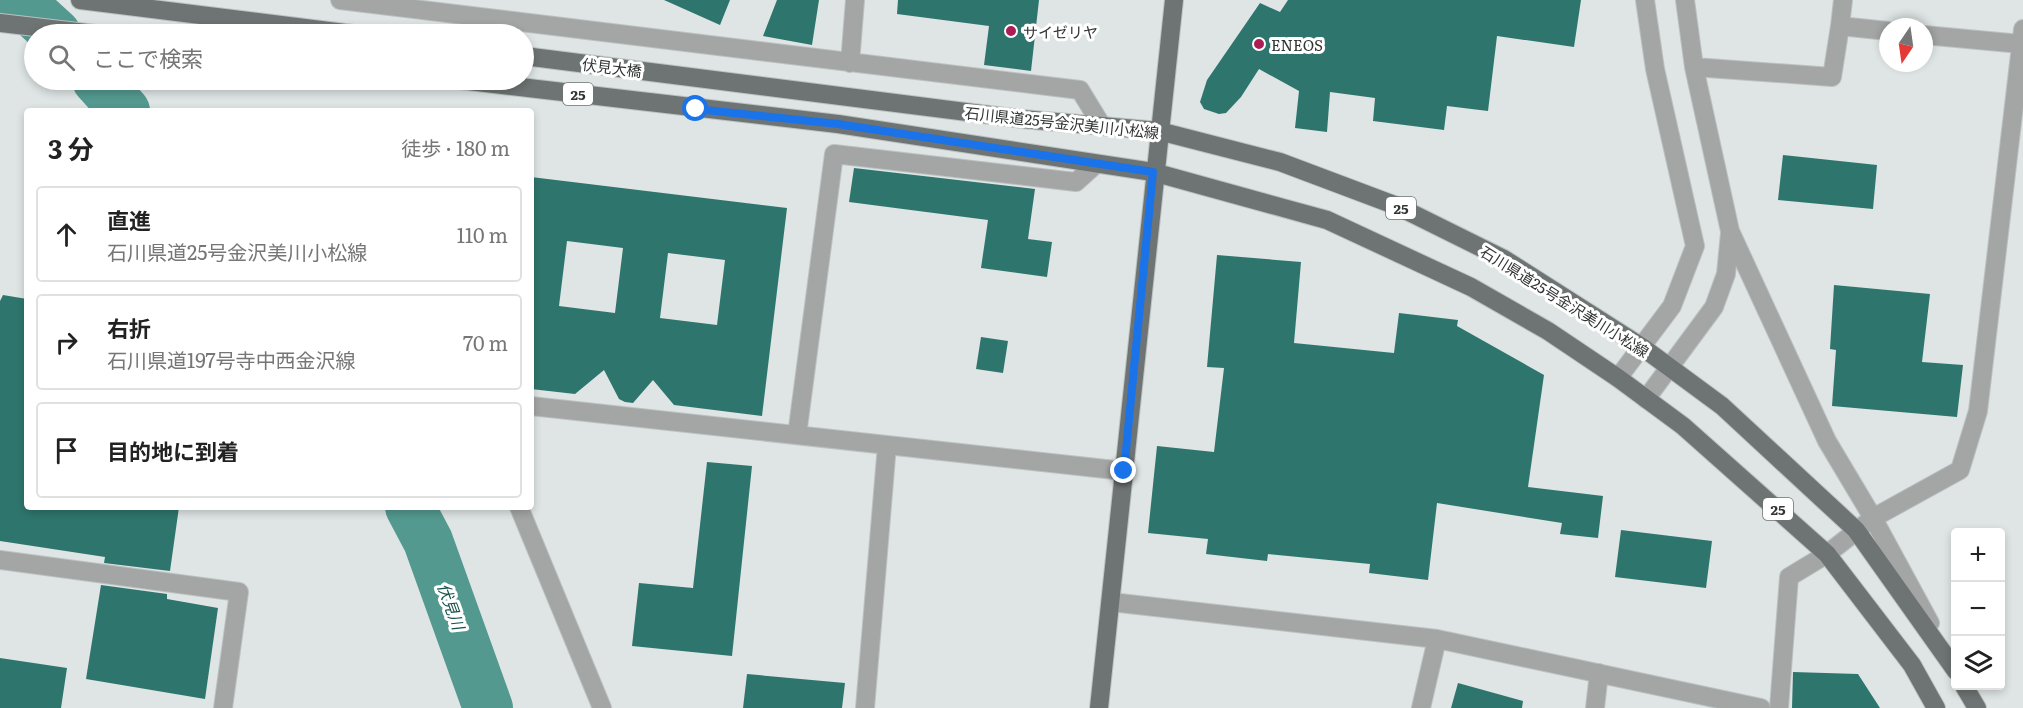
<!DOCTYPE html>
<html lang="ja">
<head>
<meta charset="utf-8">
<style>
  :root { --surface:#fff; --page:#f6f6f6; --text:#222; --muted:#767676; --line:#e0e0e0 }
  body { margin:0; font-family:Literata,"Noto Sans JP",serif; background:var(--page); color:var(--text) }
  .controls { position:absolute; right:18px; bottom:18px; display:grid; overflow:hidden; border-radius:6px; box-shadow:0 3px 9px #0003 }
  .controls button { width:54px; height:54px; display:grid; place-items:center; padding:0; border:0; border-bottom:2px solid var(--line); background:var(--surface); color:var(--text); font:30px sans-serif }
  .compass { position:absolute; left:1879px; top:18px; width:54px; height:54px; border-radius:50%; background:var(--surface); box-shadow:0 3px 9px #0003; rotate:193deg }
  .stop { position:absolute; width:18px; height:18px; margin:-14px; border:4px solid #1a73e8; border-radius:50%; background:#fff }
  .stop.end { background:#1a73e8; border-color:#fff; box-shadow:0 2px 6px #0008 }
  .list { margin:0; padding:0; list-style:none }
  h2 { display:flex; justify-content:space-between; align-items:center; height:78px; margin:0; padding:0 24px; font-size:26px }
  h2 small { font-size:20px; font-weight:400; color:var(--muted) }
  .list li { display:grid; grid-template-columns:39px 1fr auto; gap:18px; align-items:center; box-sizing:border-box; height:96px; margin:0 12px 12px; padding:0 12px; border:2px solid var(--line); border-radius:6px }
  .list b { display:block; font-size:22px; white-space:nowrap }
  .list p { margin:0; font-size:20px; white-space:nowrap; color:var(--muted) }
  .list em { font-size:20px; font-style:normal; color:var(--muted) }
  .icon { flex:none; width:33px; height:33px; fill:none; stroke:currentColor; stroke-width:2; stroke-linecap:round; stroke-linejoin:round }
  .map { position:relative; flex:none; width:2023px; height:708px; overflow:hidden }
  .search { position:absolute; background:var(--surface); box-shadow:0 3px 9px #0003; left:24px; top:24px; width:510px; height:66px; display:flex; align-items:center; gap:15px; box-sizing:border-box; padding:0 21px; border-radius:33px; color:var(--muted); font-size:22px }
  .panel { position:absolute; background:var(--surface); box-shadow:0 3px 9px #0003; left:24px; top:108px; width:510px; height:402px; border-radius:6px }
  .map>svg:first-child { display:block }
</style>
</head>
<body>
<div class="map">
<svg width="2023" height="708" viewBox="0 0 2023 708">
  <rect width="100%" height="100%" fill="#dee5e4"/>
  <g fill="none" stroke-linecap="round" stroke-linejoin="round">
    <!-- river -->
    <path stroke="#53998f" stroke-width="50" d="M 19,0 L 56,34
      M 97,80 L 125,111
      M 410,507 L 428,541 L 488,708"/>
  </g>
  <!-- building -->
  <path fill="#2e766d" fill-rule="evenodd" d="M 664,0 L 730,0 L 720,25 Z
    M 777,0 L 819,0 L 812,45 L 763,36 Z
    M 898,0 L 1039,0 L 1031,71 L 984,65 L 989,26 L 897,14 Z
    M 1288,0 L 1581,0 L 1574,47 L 1497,36 L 1488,111 L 1447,106 L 1444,130 L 1373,121 L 1375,98 L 1330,92 L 1327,132 L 1295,128 L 1299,91 L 1259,69 L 1241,97 L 1226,113 L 1219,114 L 1204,109 L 1200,102 L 1207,80 L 1260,3 L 1280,12 Z
    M 1783,155 L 1877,165 L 1873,209 L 1778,200 Z
    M 854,168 L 1035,189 L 1028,239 L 1052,242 L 1047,277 L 981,268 L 988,220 L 849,202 Z
    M 531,177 L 787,208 L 762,416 L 674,405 L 653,380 L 633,403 L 625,402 L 619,399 L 604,370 L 575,394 L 531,389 ZM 567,241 L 623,248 L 615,313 L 559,306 ZM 668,253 L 725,260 L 717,325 L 660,318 Z
    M 1217,255 L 1301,262 L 1294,343 L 1394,353 L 1399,313 L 1458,320 L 1457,326 L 1544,375 L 1528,487 L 1603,496 L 1598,538 L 1560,534 L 1562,523 L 1437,503 L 1428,580 L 1369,573 L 1370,564 L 1268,554 L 1267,561 L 1206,554 L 1208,539 L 1148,533 L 1157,446 L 1214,452 L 1224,368 L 1207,367 Z
    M 1834,285 L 1930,294 L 1922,362 L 1963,365 L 1957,417 L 1832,406 L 1836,350 L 1830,349 Z
    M 3,295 L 27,299 L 27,507 L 179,507 L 170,571 L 104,563 L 105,557 L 0,541 L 0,301 Z
    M 981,337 L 1008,341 L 1003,373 L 976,369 Z
    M 707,462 L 752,466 L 732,656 L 632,646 L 639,583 L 693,588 Z
    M 1621,530 L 1712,541 L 1706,588 L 1615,577 Z
    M 101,585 L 167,594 L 167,599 L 218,608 L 205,699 L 86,679 Z
    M 0,658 L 67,668 L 61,708 L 0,708 Z
    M 1793,672 L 1858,674 L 1880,708 L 1792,708 Z
    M 747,674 L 845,683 L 842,708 L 743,708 Z
    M 1458,683 L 1523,701 L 1522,708 L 1451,708 Z"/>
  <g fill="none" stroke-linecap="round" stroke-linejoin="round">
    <!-- minor casing -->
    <g stroke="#bbc2c1" stroke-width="20">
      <path id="minor" d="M 340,0 L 1080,90 L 1102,126
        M 1685,0 L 1694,67 L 1730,231 L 1827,441 L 1873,518 L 1930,623
        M 1843,0 L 1840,26 L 1888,31
        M 1924,35 L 2021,44
        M 850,63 L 855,0
        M 1694,67 L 1832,77 L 1840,26
        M 1618,378 L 1672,306 L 1695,246 L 1655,69 L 1645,0
        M 1646,399 L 1714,307 L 1726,274 L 1730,233
        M 531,406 L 1124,471
        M 797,435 L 834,154 L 1076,182 L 1096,164
        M 519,507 L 602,708
        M 0,560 L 239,592 L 223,708
        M 1111,602 L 1437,639 L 1761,708
        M 865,708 L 887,445
        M 1421,708 L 1437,639
        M 1595,708 L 1599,673
        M 1779,708 L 1789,577 L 1827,554 L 1873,518 L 1960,470 L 1978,411 L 2023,29"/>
    </g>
    <!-- major casing -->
    <g stroke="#bbc2c1" stroke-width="20">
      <path id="major" d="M 80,0 L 353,34
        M 0,23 L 95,34
        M 524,56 L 1022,119 L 1159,131 L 1280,162 L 1397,206 L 1504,259 L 1642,347 L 1722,406 L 1856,530 L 1956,671
        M 460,80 L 838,124 L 1153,172 L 1327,220 L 1471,287 L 1548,331 L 1618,378 L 1683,426 L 1827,554 L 1912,665 L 1936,708
        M 1964,686 L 1977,708
        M 1099,708 L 1174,0"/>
    </g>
    <!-- minor -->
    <use href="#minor" stroke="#a4a6a6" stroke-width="18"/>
    <!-- major -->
    <use href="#major" stroke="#6e7473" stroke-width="18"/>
  </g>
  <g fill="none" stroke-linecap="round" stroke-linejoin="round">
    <!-- route -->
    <path stroke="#1a73e8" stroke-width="8" d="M 696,109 L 838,124 L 1153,172 L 1124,471"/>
  </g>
  <!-- markers -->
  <g fill="#ac1d56" stroke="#fff" stroke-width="2">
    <circle cx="1011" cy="31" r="6"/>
    <circle cx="1259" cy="44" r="6"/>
  </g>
  <g text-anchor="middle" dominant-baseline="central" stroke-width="6" stroke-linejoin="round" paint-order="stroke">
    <!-- shield labels -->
    <g fill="#fff" stroke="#6f7170" stroke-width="1.5">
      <rect x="563" y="83" width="30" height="22" rx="4.5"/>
      <rect x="1386" y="197" width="30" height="22" rx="4.5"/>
      <rect x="1763" y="498" width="30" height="22" rx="4.5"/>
    </g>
    <g font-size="14" font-weight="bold" fill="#313433">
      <text x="578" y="94">25</text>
      <text x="1401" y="208">25</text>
      <text x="1778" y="509">25</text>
    </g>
    <!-- poi labels -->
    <g font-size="15" fill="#313433" stroke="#fff" text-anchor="start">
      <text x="1023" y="31">サイゼリヤ</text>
      <text x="1271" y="44">ENEOS</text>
    </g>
    <!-- street labels -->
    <g font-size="15" fill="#313433" stroke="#fff">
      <text transform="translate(612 67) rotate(7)">伏見大橋</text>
      <text transform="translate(1062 122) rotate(6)">石川県道25号金沢美川小松線</text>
      <text transform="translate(1565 301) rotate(32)">石川県道25号金沢美川小松線</text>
    </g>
    <!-- water labels -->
    <g font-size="16" font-style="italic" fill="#17534c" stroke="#fff">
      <text transform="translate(452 606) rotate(70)">伏見川</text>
    </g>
  </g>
</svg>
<div class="controls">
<button>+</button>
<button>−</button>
<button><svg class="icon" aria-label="layers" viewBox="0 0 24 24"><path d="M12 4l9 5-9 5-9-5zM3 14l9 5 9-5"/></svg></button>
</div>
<svg class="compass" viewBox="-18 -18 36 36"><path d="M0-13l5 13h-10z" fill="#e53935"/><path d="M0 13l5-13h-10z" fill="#767676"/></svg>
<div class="stop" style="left:696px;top:109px"></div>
<div class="stop end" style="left:1124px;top:471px"></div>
<div class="search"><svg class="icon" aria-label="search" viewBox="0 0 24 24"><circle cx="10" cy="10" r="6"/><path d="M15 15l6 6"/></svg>ここで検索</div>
<section class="panel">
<h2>3 分<small>徒歩 · 180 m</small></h2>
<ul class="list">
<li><svg class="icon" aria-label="ahead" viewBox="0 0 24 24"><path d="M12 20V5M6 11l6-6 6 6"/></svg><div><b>直進</b><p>石川県道25号金沢美川小松線</p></div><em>110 m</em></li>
<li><svg class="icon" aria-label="right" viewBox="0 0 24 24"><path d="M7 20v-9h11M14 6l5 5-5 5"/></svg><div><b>右折</b><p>石川県道197号寺中西金沢線</p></div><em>70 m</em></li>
<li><svg class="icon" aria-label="arrive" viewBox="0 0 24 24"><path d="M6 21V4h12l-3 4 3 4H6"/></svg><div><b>目的地に到着</b></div></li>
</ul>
</section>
</div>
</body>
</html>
